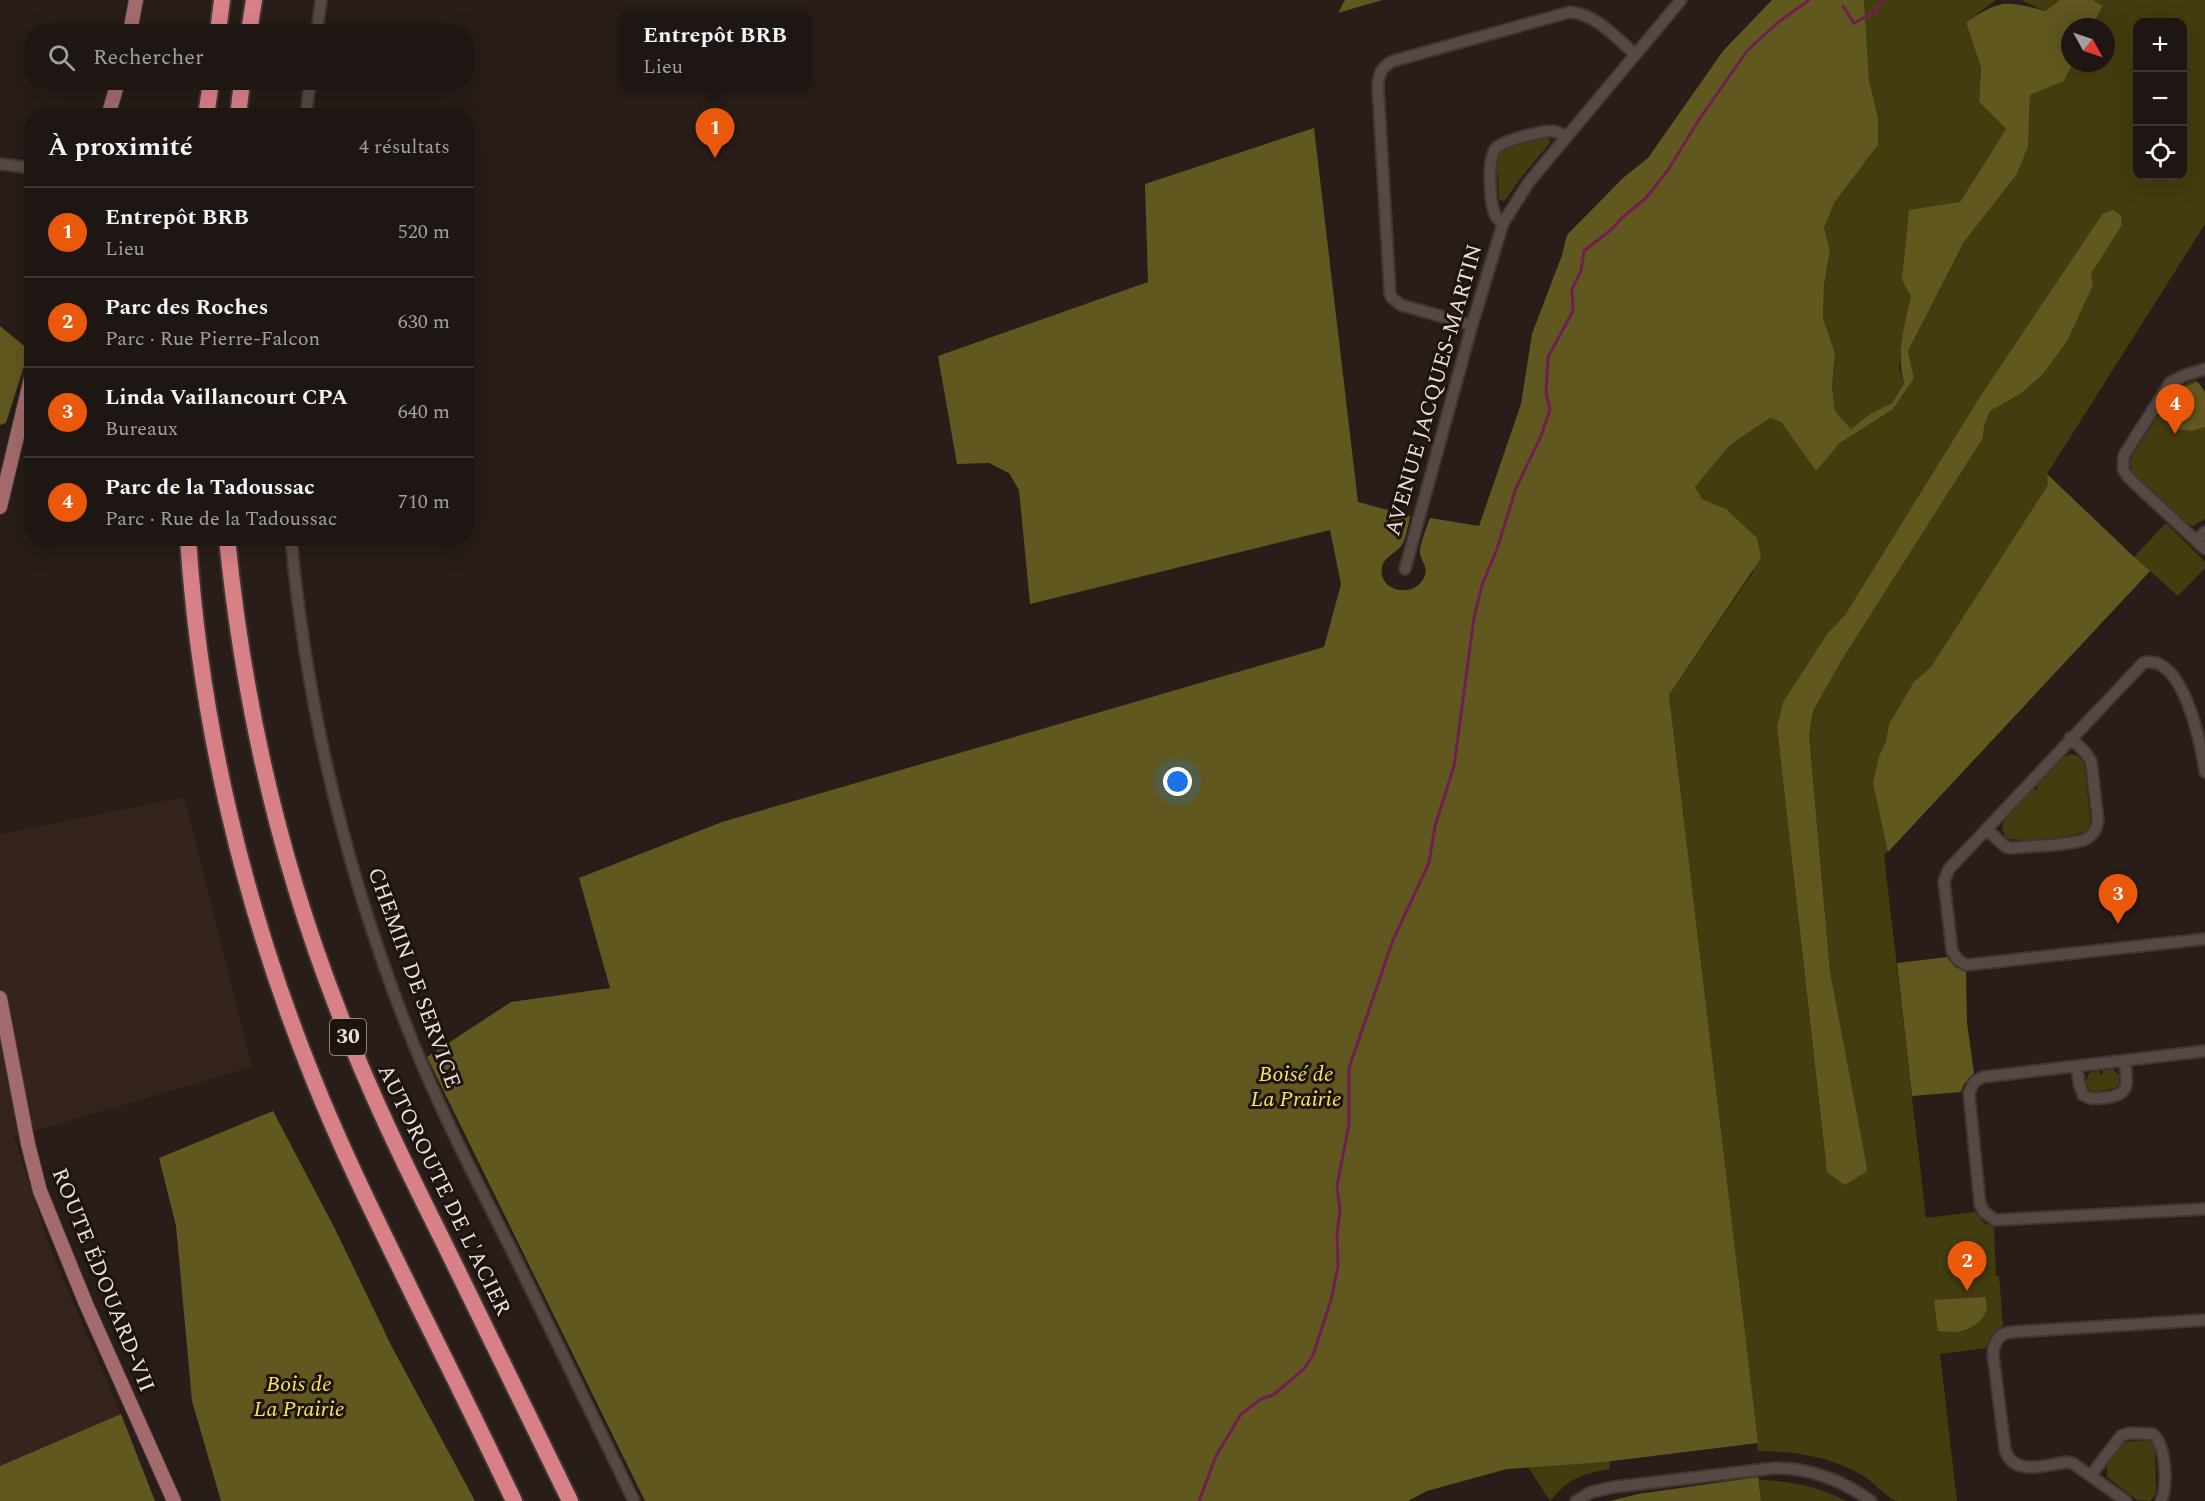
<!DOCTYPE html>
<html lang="fr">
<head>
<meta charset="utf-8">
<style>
  :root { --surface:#1e1612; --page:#2b2320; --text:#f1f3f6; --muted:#a19f9f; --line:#3c3532; --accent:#ea580c }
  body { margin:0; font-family:Spectral,serif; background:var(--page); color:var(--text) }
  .controls { position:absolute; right:18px; top:18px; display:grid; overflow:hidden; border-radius:12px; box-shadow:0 6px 24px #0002 }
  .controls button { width:54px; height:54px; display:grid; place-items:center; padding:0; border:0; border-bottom:2px solid var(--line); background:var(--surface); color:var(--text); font:30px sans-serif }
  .compass { position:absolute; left:2061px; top:18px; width:54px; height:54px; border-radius:50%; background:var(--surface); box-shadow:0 6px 24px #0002; rotate:130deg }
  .you { position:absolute; left:1178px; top:782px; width:21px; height:21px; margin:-15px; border:4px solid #fff; border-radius:50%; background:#1a73e8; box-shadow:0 0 0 9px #1a73e833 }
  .badge { display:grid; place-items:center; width:39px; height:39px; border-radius:50%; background:var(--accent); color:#fff; font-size:20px; font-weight:700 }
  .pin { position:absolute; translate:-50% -50px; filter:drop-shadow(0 2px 3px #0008) }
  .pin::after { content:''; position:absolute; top:32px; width:21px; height:18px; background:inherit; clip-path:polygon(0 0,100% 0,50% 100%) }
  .popup { position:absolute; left:619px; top:11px; width:192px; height:78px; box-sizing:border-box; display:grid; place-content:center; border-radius:12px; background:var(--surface); filter:drop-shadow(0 2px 4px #0005); font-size:20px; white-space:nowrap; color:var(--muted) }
  .popup b { font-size:22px; color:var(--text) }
  .popup::after { content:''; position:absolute; left:50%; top:100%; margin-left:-12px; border:12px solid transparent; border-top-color:var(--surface) }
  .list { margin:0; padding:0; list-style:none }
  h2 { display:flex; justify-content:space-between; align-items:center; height:78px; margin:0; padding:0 24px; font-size:26px }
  h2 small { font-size:20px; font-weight:400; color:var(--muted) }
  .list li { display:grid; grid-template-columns:39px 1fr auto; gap:18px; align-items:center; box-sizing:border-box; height:90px; padding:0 24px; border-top:2px solid var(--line) }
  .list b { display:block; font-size:22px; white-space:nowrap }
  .list p { margin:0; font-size:20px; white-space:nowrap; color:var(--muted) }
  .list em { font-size:20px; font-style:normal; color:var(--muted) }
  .icon { flex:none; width:33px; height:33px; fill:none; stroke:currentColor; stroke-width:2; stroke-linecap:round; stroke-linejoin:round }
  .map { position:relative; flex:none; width:2205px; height:1501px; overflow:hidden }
  .search { position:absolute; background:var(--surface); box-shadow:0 6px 24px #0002; left:24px; top:24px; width:450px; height:66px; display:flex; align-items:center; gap:15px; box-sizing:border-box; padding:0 21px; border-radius:24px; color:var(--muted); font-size:22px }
  .panel { position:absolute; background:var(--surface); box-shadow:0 6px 24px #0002; left:24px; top:108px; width:450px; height:438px; border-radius:24px }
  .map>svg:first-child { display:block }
</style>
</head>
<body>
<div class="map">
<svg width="2205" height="1501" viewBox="0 0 2205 1501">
  <rect width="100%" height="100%" fill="#281d18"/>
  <!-- built -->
  <path fill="#35241c" d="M 184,797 L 252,1067 L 14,1137 L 52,1254 L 121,1414 L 0,1466 L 0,834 Z"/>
  <!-- green -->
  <path fill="#433c0f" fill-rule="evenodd" d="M 1864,0 L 1996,0 L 1966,22 L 1981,68 L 1979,102 L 2006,129 L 1960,202 L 1911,296 L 1904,325 L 1899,368 L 1904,383 L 1892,403 L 1870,414 L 1851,429 L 1835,411 L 1832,387 L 1835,353 L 1823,318 L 1824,285 L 1830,250 L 1824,228 L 1834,203 L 1878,145 L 1878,118 L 1869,80 Z
    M 2021,0 L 2060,0 L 2045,11 Z
    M 2093,0 L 2205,0 L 2205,224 L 2047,474 L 2134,557 L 2166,523 L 2205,562 L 2205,568 L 2178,596 L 2150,571 L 1884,855 L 1926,1218 L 1975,1212 L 1984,1223 L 1994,1227 L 1996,1276 L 1999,1276 L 2003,1326 L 1991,1336 L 1986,1348 L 1940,1354 L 1957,1501 C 1943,1501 1908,1501 1897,1501 C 1888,1499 1873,1482 1864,1476 C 1830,1457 1796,1451 1758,1451 L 1669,695 L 1753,572 L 1726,509 L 1702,499 L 1695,487 L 1730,445 L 1770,418 L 1781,422 L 1816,471 L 1840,443 L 1893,409 L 1914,378 L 1908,351 L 1964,242 L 2017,174 L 2028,147 L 2030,95 L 2064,81 L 2073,63 L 2106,63 L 2106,27 L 2092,27 L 2103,7 ZM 2138,22 L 2182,22 L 2182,176 L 2138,176 ZM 2113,210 L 2121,215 L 2122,225 L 2091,274 L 2020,394 L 1990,411 L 1984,426 L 1983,438 L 1843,658 L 1813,711 L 1809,735 L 1830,971 L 1867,1167 L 1827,1172 L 1777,727 L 1783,702 L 1827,634 L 1845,615 L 1981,395 L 2103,213 Z
    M 1546,137 L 1550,140 L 1549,144 L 1519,180 L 1506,199 L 1504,201 L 1499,200 L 1497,162 L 1500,153 L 1506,148 Z
    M 2196,380 L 2205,392 L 2205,519 L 2193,526 L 2187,523 L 2132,472 L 2130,464 L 2132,456 L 2176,388 Z
    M 2071,754 L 2078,756 L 2084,763 L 2090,818 C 2090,823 2090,828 2085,831 C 2077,837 2015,843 2006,838 L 2002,829 L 2004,820 L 2033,789 L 2036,790 L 2038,788 L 2036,786 L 2063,757 Z
    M 2113,1069 L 2119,1075 L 2119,1083 L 2116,1088 L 2095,1092 L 2089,1090 L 2086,1082 L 2089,1073 L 2099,1070 L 2100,1074 L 2103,1074 L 2103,1070 Z
    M 2150,1440 L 2155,1447 L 2156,1494 L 2150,1501 L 2137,1500 L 2107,1477 L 2107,1464 L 2125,1442 Z
    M 1610,1461 L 1610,1469 C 1582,1474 1569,1478 1550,1501 L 1528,1467 Z
    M 1758,1477 L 1761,1480 C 1791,1481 1820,1487 1846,1501 L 1761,1501 Z"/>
  <!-- forest -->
  <path fill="#61581f" d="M 1345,0 L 1382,0 L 1338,13 Z
    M 1772,0 L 1864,0 L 1869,80 L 1878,118 L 1878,145 L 1834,203 L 1824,228 L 1830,250 L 1824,285 L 1823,318 L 1835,353 L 1832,387 L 1835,411 L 1851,429 L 1870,414 L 1892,403 L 1904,383 C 1896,355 1904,325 1911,296 L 1902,280 L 1909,210 L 1960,202 L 2006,129 L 1979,102 L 1981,68 L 1966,22 C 2001,0 2004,0 2045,11 L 2060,0 L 2093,0 L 2103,6 L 2092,27 L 2070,27 L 2070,63 L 2073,63 L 2064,81 L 2030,95 L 2028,147 L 2017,174 L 1964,242 L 1908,351 L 1914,378 L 1893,409 L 1840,443 L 1816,471 L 1781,422 L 1770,418 L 1730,445 L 1695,487 L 1702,499 L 1726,509 L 1757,538 L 1761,558 L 1669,695 L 1758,1443 L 1605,1462 L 1507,1469 L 1427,1491 L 1408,1501 L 645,1501 L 427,1057 L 511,1002 L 610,988 L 579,878 L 722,822 L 1324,647 L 1341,584 L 1330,530 L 1030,604 L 1019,490 L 1009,473 L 989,463 L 957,464 L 938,356 L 1148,282 L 1145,184 L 1314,128 L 1358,502 L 1410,516 C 1408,525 1407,535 1403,543 C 1398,553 1385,555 1382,567 C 1377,591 1416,601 1425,575 C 1428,566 1421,562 1420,553 C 1419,546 1427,526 1430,518 L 1479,526 L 1521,404 L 1532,334 L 1562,255 L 1567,235 L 1623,178 L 1648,158 L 1723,51 Z
    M 2113,210 L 2121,215 L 2122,225 L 2091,274 L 2093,285 L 2067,341 L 2043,374 L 2020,394 L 1990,411 L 1984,426 L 1983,438 L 1843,658 L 1813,711 L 1809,735 L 1830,971 L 1867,1167 L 1866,1172 L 1845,1185 L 1827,1172 L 1777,727 L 1783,702 L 1827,634 L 1845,615 L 1981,395 L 2103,213 Z
    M 0,326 L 29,350 L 6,423 L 0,425 Z
    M 2198,382 L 2205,392 L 2205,427 L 2192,431 L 2178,429 L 2181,424 L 2179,417 L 2165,412 L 2165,407 L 2176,390 Z
    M 2047,474 L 2134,557 L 2150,571 L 1888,852 L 1873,783 L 1879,756 L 1886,742 L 1889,724 L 1914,682 L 1931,667 L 2048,485 Z
    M 1947,957 L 1955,967 L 1966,971 L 1967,1023 L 1974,1073 L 1964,1084 L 1961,1092 L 1912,1096 L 1897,963 Z
    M 273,1111 L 335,1229 L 392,1347 L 475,1501 L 221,1501 L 192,1401 L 176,1226 L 159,1158 Z
    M 1985,1297 C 1992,1314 1977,1327 1961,1331 C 1954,1333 1945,1331 1938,1331 L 1934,1300 Z
    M 121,1414 L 155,1501 L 0,1501 L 0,1466 Z
    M 1758,1477 L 1761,1501 L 1610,1501 L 1638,1494 Z"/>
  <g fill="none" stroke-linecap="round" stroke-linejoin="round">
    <!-- stream -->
    <path stroke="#721e50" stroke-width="3" d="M 1843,6 L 1854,23 L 1874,12 L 1884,0
      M 1199,1501 L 1216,1456 L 1241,1414 L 1261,1399 L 1273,1395 L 1304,1369 L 1313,1355 L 1331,1300 L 1338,1266 L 1337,1234 L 1340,1210 L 1337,1186 L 1349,1124 L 1349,1068 L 1393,940 L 1429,863 L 1435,826 L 1454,766 L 1474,618 L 1482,585 L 1497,549 L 1516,488 L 1541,436 L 1550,410 L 1546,393 L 1548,357 L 1573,311 L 1572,289 L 1581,271 L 1584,251 L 1612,229 L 1623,217 L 1646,198 L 1668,170 L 1700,118 L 1747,51 L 1776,24 L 1809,0"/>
    <!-- minor casing -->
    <g stroke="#403734" stroke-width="14">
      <path id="minor" d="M 317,32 L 321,0
        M 306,116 L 310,82
        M 0,164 L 32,168
        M 1503,223 C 1498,220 1495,217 1494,212 C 1490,199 1487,158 1496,148 C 1502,141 1544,130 1553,131 C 1559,132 1562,134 1566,138
        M 1472,325 L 1401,305 L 1392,298 L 1390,293 L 1378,88 C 1378,75 1381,67 1393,61 L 1570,12 C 1596,14 1616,38 1635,54
        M 2205,369 L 2183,376 L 2170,383 L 2124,455 L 2123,469 L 2129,478 L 2205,549
        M 291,538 C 307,711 347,878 412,1040 C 440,1110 475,1178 509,1245 C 551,1330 593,1416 634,1501
        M 2196,541 L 2205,532
        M 1405,569 L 1472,325 L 1503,223 L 1529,182 L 1681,0
        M 2205,772 C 2201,744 2183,652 2143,663 L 1949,869 L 1944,881 L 1952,951 L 1958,960 L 1966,965 L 2205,939
        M 1986,829 L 2006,847 L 2013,848 C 2028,846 2074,845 2086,839 C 2094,835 2097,828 2098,820 L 2091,761 L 2085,752 L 2070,738
        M 2205,1051 L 1983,1077 L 1974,1082 L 1969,1093 L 1980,1204 L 1984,1212 L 1995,1220 L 2205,1209
        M 2077,1066 L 2079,1083 L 2083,1095 C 2089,1099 2094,1099 2102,1098 C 2131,1096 2127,1085 2125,1061
        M 2091,1475 L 2121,1436 L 2129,1433 L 2153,1434 C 2166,1445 2168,1486 2161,1501
        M 1576,1501 L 1591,1492 L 1614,1487 L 1775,1468 C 1810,1468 1843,1481 1871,1501
        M 2126,1501 L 2074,1464 L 2067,1462 C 2046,1465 2012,1477 2005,1449 L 1993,1354 C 1994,1342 1999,1333 2012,1332 L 2205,1320"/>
    </g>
    <!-- major casing -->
    <g stroke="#403734" stroke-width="16">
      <path id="major" d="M 130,32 L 136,0
        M 108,116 L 118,82
        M 0,507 L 32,374
        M 0,998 L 28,1144 L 40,1191 L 86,1304 L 174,1501"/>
    </g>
    <!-- highway casing -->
    <g stroke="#403734" stroke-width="20">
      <path id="highway" d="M 218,32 L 222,0
        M 249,32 L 254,0
        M 206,116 L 211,82
        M 238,116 L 242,82
        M 188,538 C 200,723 244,907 313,1078 C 344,1156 382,1231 419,1307 C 451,1371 483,1436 514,1501
        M 227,538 C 243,700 279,859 338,1010 C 368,1089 405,1165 443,1241 C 485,1327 527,1414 570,1501"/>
    </g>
    <!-- minor -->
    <use href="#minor" stroke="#564944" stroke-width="10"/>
    <!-- major -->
    <use href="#major" stroke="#a36b6c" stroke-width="14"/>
    <!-- highway -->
    <use href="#highway" stroke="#d78187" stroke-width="16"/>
  </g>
  <g text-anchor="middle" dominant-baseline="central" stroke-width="6" stroke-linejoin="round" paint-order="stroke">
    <!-- shield labels -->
    <rect fill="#1e140f" stroke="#aca4a0" stroke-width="1.5" x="330" y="1019" width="36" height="36" rx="4.5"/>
    <g font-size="21" font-weight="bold" fill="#e9e1de">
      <text x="348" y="1037">30</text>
    </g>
    <!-- street labels -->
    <g font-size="22" fill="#e9e1de" stroke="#1e140f">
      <text transform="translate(1434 390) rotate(-74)">AVENUE JACQUES-MARTIN</text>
      <text transform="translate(414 978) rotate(70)">CHEMIN DE SERVICE</text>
      <text transform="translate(444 1190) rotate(64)">AUTOROUTE DE L'ACIER</text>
      <text transform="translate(103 1280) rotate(68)">ROUTE ÉDOUARD-VII</text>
    </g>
    <!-- park labels -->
    <g font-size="22" font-style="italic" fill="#fae557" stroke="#1e140f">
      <text x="1296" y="1074">Boisé de<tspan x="1296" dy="25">La Prairie</tspan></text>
      <text x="299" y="1384">Bois de<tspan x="299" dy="25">La Prairie</tspan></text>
    </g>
  </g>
</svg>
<div class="controls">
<button>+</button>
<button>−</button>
<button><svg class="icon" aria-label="locate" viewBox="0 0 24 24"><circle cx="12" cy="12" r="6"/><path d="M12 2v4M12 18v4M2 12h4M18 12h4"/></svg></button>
</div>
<svg class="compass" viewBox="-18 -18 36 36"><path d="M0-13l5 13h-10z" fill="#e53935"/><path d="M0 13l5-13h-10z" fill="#a19f9f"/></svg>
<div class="you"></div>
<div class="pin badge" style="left:715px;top:158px">1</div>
<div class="popup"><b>Entrepôt BRB</b>Lieu</div>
<div class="pin badge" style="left:1967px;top:1291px">2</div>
<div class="pin badge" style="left:2118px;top:924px">3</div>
<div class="pin badge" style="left:2175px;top:434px">4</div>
<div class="search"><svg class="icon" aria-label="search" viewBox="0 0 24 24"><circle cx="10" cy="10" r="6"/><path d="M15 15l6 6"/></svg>Rechercher</div>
<section class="panel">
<h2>À proximité<small>4 résultats</small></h2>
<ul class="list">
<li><span class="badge">1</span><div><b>Entrepôt BRB</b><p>Lieu</p></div><em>520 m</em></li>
<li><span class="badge">2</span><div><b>Parc des Roches</b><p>Parc · Rue Pierre-Falcon</p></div><em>630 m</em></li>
<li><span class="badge">3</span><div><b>Linda Vaillancourt CPA</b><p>Bureaux</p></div><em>640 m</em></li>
<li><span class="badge">4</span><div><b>Parc de la Tadoussac</b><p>Parc · Rue de la Tadoussac</p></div><em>710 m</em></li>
</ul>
</section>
</div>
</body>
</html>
